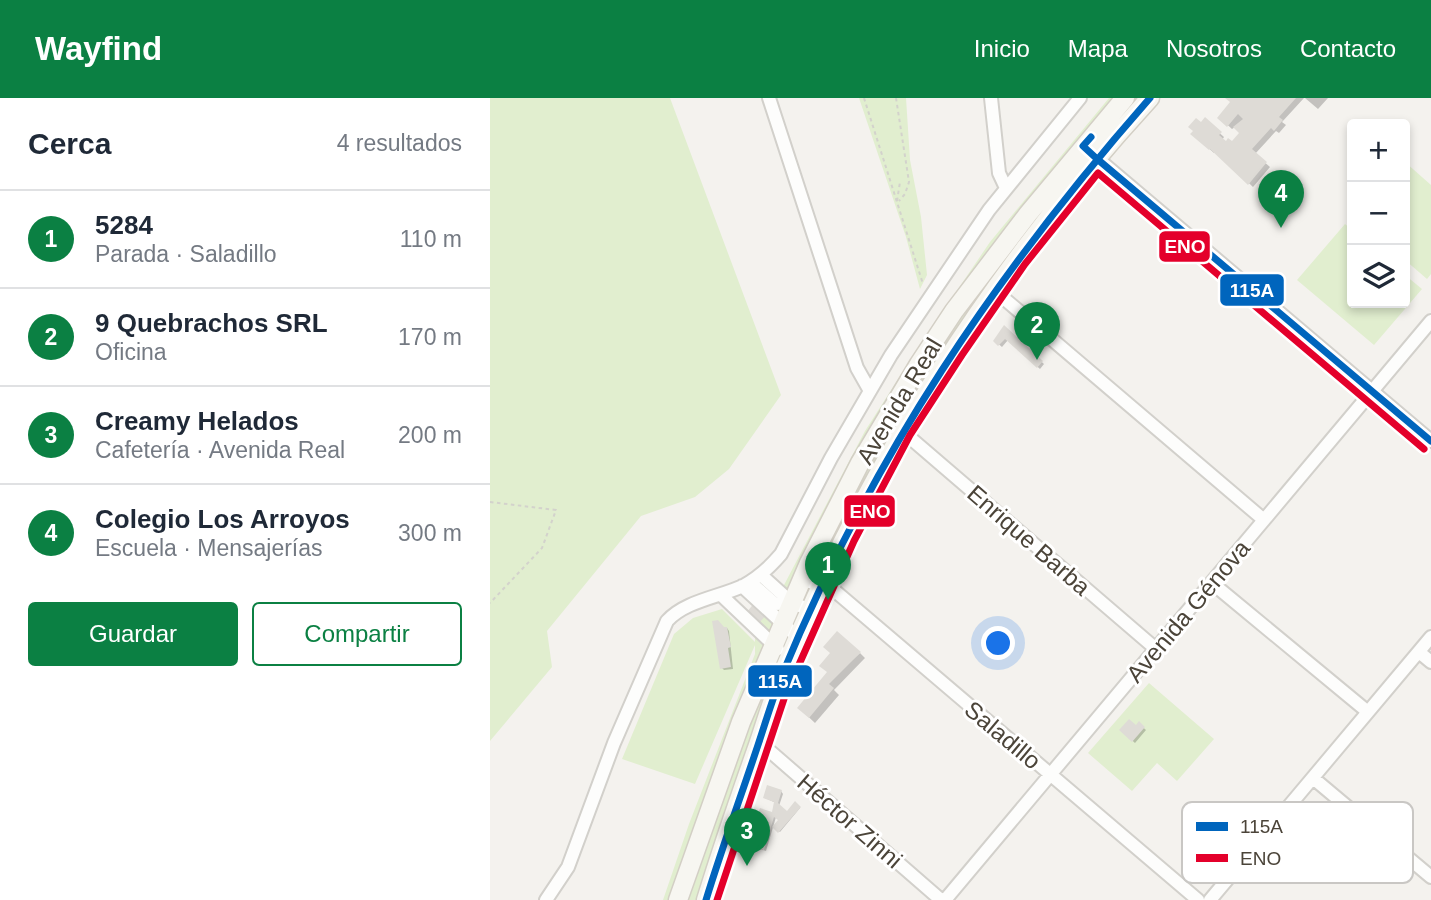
<!DOCTYPE html>
<html lang="es">
<head>
<meta charset="utf-8">
<style>
  :root { --surface:#fff; --page:#f2f2f3; --text:#1f2937; --muted:#747a83; --line:#e0e1e3; --accent:#0b8043 }
  body { margin:0; font-family:Helvetica,sans-serif; background:var(--page); color:var(--text) }
  .controls { position:absolute; right:21px; top:21px; display:grid; overflow:hidden; border-radius:7px; box-shadow:0 4px 10px #0003 }
  .controls button { width:63px; height:63px; display:grid; place-items:center; padding:0; border:0; border-bottom:2px solid var(--line); background:var(--surface); color:var(--text); font:35px sans-serif }
  .you { position:absolute; left:509px; top:546px; width:24px; height:24px; margin:-18px; border:5px solid #fff; border-radius:50%; background:#1a73e8; box-shadow:0 0 0 10px #1a73e833 }
  .badge { display:grid; place-items:center; width:46px; height:46px; border-radius:50%; background:var(--accent); color:#fff; font-size:23px; font-weight:700 }
  .pin { position:absolute; translate:-50% -58px; filter:drop-shadow(0 2px 4px #0008) }
  .pin::after { content:''; position:absolute; top:37px; width:24px; height:21px; background:inherit; clip-path:polygon(0 0,100% 0,50% 100%) }
  .list { margin:0; padding:0; list-style:none }
  h2 { display:flex; justify-content:space-between; align-items:center; height:91px; margin:0; padding:0 28px; font-size:30px }
  h2 small { font-size:23px; font-weight:400; color:var(--muted) }
  .list li { display:grid; grid-template-columns:46px 1fr auto; gap:21px; align-items:center; box-sizing:border-box; height:98px; padding:0 28px; border-top:2px solid var(--line) }
  .list b { display:block; font-size:26px; white-space:nowrap }
  .list p { margin:0; font-size:23px; white-space:nowrap; color:var(--muted) }
  .list em { font-size:23px; font-style:normal; color:var(--muted) }
  .actions { display:flex; gap:14px; padding:21px 28px }
  .actions a { flex:1; padding:16px 0; border:2px solid var(--accent); border-radius:7px; text-align:center; font-size:24px; color:var(--accent) }
  .actions .main { background:var(--accent); color:#fff }
  .icon { flex:none; width:38px; height:38px; fill:none; stroke:currentColor; stroke-width:2; stroke-linecap:round; stroke-linejoin:round }
  .map { position:relative; flex:none; width:941px; height:802px; overflow:hidden }
  header { display:flex; align-items:center; gap:42px; box-sizing:border-box; height:98px; padding:0 35px; background:var(--accent); color:#fff }
  header strong { font-size:33px }
  nav { display:flex; gap:38px; margin-inline-start:auto; font-size:24px }
  main { display:flex }
  aside { flex:1; background:var(--surface) }
  .map>svg:first-child { display:block }
</style>
</head>
<body>
<header>
<strong>Wayfind</strong>
<nav><a>Inicio</a><a>Mapa</a><a>Nosotros</a><a>Contacto</a></nav>
</header>
<main>
<aside>
<h2>Cerca<small>4 resultados</small></h2>
<ul class="list">
<li><span class="badge">1</span><div><b>5284</b><p>Parada · Saladillo</p></div><em>110 m</em></li>
<li><span class="badge">2</span><div><b>9 Quebrachos SRL</b><p>Oficina</p></div><em>170 m</em></li>
<li><span class="badge">3</span><div><b>Creamy Helados</b><p>Cafetería · Avenida Real</p></div><em>200 m</em></li>
<li><span class="badge">4</span><div><b>Colegio Los Arroyos</b><p>Escuela · Mensajerías</p></div><em>300 m</em></li>
</ul>
<div class="actions"><a class="main">Guardar</a><a>Compartir</a></div>
</aside>
<div class="map">
<svg width="941" height="802" viewBox="0 0 941 802">
  <rect width="100%" height="100%" fill="#f4f2ee"/>
  <!-- green -->
  <path fill="#e1eecf" d="M 0,0 L 180,0 L 291,297 L 239,371 L 205,399 L 151,418 L 57,533 L 62,569 L 0,643 Z
    M 369,0 L 416,0 L 420,62 L 431,119 L 437,177 L 430,191 L 416,139 Z
    M 619,0 L 635,0 L 496,172 L 331,441 L 188,802 L 173,802 L 199,726 L 265,556 L 265,547 L 205,686 L 132,661 L 184,536 L 203,520 L 232,511 L 265,544 L 265,536 L 261,532 L 294,487 L 375,333 L 426,253 L 500,144 Z
    M 596,62 L 547,126 L 330,480 L 323,479 L 321,477 L 402,316 L 549,108 Z
    M 915,64 L 941,87 L 941,176 L 937,181 L 915,162 Z
    M 855,126 L 862,132 L 862,205 L 915,205 L 915,177 L 932,191 L 884,247 L 807,182 Z
    M 284,564 L 289,567 L 211,802 L 193,802 L 212,742 Z
    M 659,585 L 724,641 L 687,683 L 667,665 L 642,693 L 598,655 Z"/>
  <!-- shadow -->
  <path fill="#0003" d="M 738,0 L 814,0 L 792,24 L 796,27 L 789,35 L 786,33 L 765,56 L 780,69 L 763,89 L 725,53 L 724,55 L 706,39 L 715,22 L 734,39 L 732,42 L 742,45 L 751,35 L 745,29 L 742,31 L 729,19 L 742,5 Z
    M 815,0 L 838,0 L 828,11 Z
    M 514,230 L 554,266 L 550,271 L 518,242 L 512,249 L 505,243 Z
    M 237,530 L 239,533 L 243,571 L 234,572 L 232,570 L 233,531 Z
    M 370,555 L 375,560 L 344,592 L 349,597 L 325,625 L 309,610 Z
    M 649,626 L 656,632 L 645,645 L 631,632 L 646,629 Z
    M 291,693 L 293,696 L 289,708 L 297,715 L 305,706 L 310,710 L 290,734 L 284,729 L 290,722 L 286,719 L 276,753 L 262,749 L 260,747 L 276,737 L 278,729 L 267,724 L 283,716 L 286,705 L 275,700 Z"/>
  <!-- building -->
  <path fill="#dedbd6" d="M 735,0 L 806,0 L 789,19 L 793,22 L 784,33 L 781,30 L 762,51 L 777,64 L 758,87 L 720,51 L 719,52 L 700,36 L 703,33 L 698,29 L 706,20 L 711,24 L 715,19 L 732,34 L 729,37 L 736,43 L 738,40 L 742,43 L 749,35 L 743,29 L 753,21 L 748,16 L 737,29 L 727,20 L 740,4 Z
    M 514,227 L 553,263 L 547,270 L 515,241 L 508,248 L 503,243 Z
    M 265,504 L 278,515 L 269,525 L 257,514 Z
    M 228,522 L 234,529 L 237,529 L 241,549 L 238,550 L 241,569 L 230,571 L 222,523 Z
    M 347,533 L 371,554 L 339,586 L 344,590 L 319,620 L 307,610 L 337,574 L 329,568 L 340,555 L 333,549 Z
    M 639,621 L 646,627 L 649,623 L 655,629 L 642,644 L 629,632 Z
    M 277,687 L 292,692 L 288,705 L 297,713 L 305,703 L 311,709 L 288,735 L 282,729 L 288,722 L 284,719 L 274,752 L 258,747 L 262,732 L 274,735 L 277,728 L 265,724 L 270,710 L 282,714 L 284,704 L 273,700 Z"/>
  <g fill="none" stroke-linecap="round" stroke-linejoin="round">
    <!-- minor casing -->
    <g stroke="#d2d0cb" stroke-width="16">
      <path id="minor" d="M 279,0 L 367,270 L 380,293
        M 501,0 L 509,75 L 516,90
        M 602,56 L 941,343
        M 504,192 L 774,422
        M 411,332 L 666,551
        M 271,477 L 302,505 L 321,512
        M 312,481 L 345,493 L 708,802
        M 260,484 L 285,506 L 302,505
        M 722,485 L 878,614
        M 252,488 L 302,534 L 309,537
        M 231,497 L 288,551
        M 929,554 L 941,564
        M 268,645 L 282,655 L 451,802
        M 823,680 L 941,779
        M 56,802 L 78,769 L 124,645 L 177,523 C 195,503 229,499 253,488 C 268,480 280,469 291,456 L 341,360 L 401,257 L 499,112 L 590,0
        M 455,802 L 941,223
        M 720,802 L 941,539"/>
    </g>
    <!-- secondary casing -->
    <g stroke="#d3cfc5" stroke-width="21">
      <path id="secondary" d="M 188,802 L 251,624 L 319,465 L 370,365 L 429,266 L 464,213 L 538,116 L 635,0
        M 216,802 C 232,750 250,698 268,647 C 276,623 283,600 292,577 C 379,364 505,169 660,0"/>
    </g>
    <!-- path -->
    <path stroke="#d3d2cc" stroke-width="2" stroke-dasharray="3.5 3.5" stroke-linecap="butt" d="M 374,0 L 433,186
      M 406,0 L 419,84 L 415,96 L 409,103
      M 407,103 L 410,84
      M 0,404 L 66,412 L 52,450 L 0,505"/>
    <!-- minor -->
    <use href="#minor" stroke="#fdfdfc" stroke-width="12"/>
    <!-- secondary -->
    <use href="#secondary" stroke="#f7f6f1" stroke-width="18"/>
    <!-- bus-1 casing -->
    <g stroke="#fff" stroke-width="12">
      <path id="bus-1" d="M 601,39 L 593,48 L 606,60 L 941,343
        M 216,802 C 232,750 251,698 268,647 C 276,623 283,599 292,577 C 382,359 505,176 660,0"/>
    </g>
    <!-- bus-2 casing -->
    <g stroke="#fff" stroke-width="12">
      <path id="bus-2" d="M 227,802 L 295,598 L 364,443 L 420,337 L 472,257 L 535,166 L 608,75 L 934,351"/>
    </g>
    <!-- bus-1 -->
    <use href="#bus-1" stroke="#0065bd" stroke-width="7"/>
    <!-- bus-2 -->
    <use href="#bus-2" stroke="#e4002b" stroke-width="7"/>
  </g>
  <g text-anchor="middle" dominant-baseline="central" stroke-width="6" stroke-linejoin="round" paint-order="stroke">
    <!-- street labels -->
    <g font-size="24" fill="#4b4439" stroke="#fff">
      <text transform="translate(409 303) rotate(-59)">Avenida Real</text>
      <text transform="translate(539 442) rotate(41)">Enrique Barba</text>
      <text transform="translate(698 513) rotate(-50)">Avenida Génova</text>
      <text transform="translate(513 637) rotate(40)">Saladillo</text>
      <text transform="translate(360 723) rotate(41)">Héctor Zinni</text>
    </g>
  </g>
  <!-- legend -->
  <rect x="692" y="704" width="231" height="81" rx="10" fill="#fff" stroke="#c9c7c4" stroke-width="2"/>
  <rect x="706" y="724" width="32" height="9" fill="#0065bd"/>
  <rect x="706" y="756" width="32" height="8" fill="#e4002b"/>
  <g font-size="19" fill="#4b4439">
    <text x="750" y="735">115A</text>
    <text x="750" y="767">ENO</text>
  </g>
  <g stroke="#fff" stroke-width="2.5">
    <rect x="668" y="132" width="53" height="33" rx="7" fill="#e4002b"/>
    <rect x="729" y="175" width="66" height="34" rx="7" fill="#0065bd"/>
    <rect x="353" y="396" width="53" height="34" rx="7" fill="#e4002b"/>
    <rect x="257" y="566" width="66" height="34" rx="7" fill="#0065bd"/>
  </g>
  <g font-size="19" text-anchor="middle" font-weight="bold" fill="#fff">
    <text x="695" y="155">ENO</text>
    <text x="762" y="199">115A</text>
    <text x="380" y="420">ENO</text>
    <text x="290" y="590">115A</text>
  </g>
</svg>
<div class="controls">
<button>+</button>
<button>−</button>
<button><svg class="icon" aria-label="layers" viewBox="0 0 24 24"><path d="M12 4l9 5-9 5-9-5zM3 14l9 5 9-5"/></svg></button>
</div>
<div class="you"></div>
<div class="pin badge" style="left:338px;top:502px">1</div>
<div class="pin badge" style="left:547px;top:262px">2</div>
<div class="pin badge" style="left:257px;top:768px">3</div>
<div class="pin badge" style="left:791px;top:130px">4</div>
</div>
</main>
</body>
</html>
